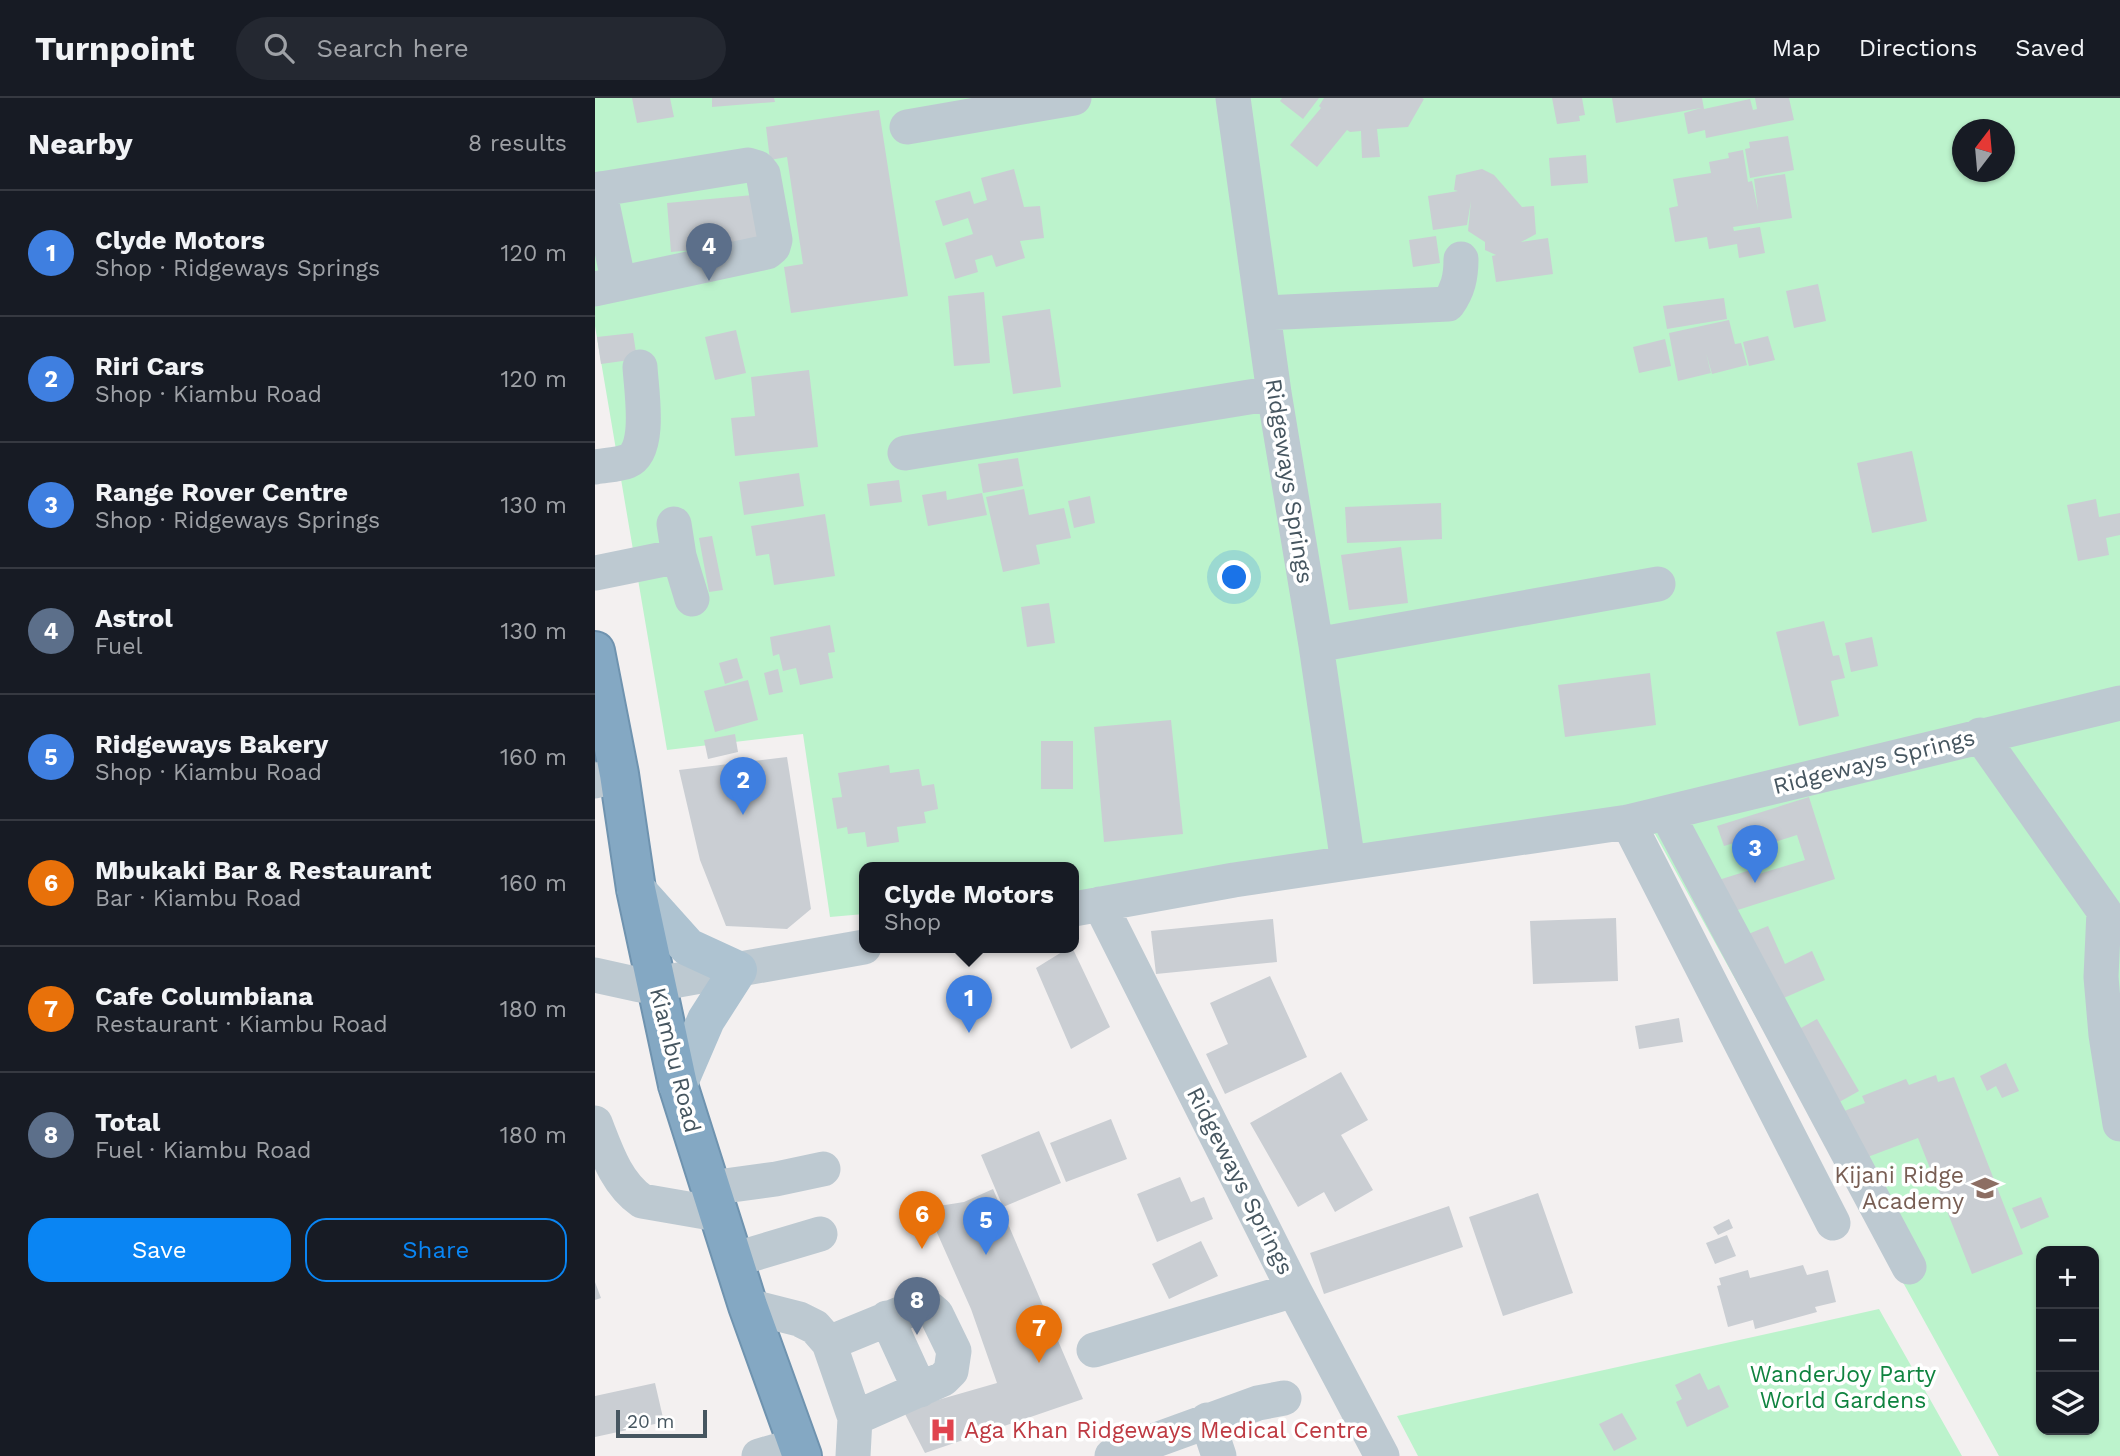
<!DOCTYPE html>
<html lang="en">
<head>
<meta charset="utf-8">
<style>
  :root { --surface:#171b24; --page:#242831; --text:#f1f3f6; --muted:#9ea1a6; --line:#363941; --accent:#0a85f3 }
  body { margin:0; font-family:"Work Sans",sans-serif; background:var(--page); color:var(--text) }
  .controls { position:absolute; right:21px; bottom:21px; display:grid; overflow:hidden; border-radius:14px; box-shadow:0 2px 5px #0004 }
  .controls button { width:63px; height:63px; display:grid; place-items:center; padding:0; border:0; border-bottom:2px solid var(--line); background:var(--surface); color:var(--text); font:35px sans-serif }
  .compass { position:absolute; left:1357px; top:21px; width:63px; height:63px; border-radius:50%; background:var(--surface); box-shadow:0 2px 5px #0004; rotate:16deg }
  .scale { position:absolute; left:21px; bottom:18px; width:91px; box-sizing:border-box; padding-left:7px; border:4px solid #465660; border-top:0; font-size:19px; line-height:24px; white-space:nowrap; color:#465660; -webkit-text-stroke:5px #fff; paint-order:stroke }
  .you { position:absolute; left:640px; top:480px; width:24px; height:24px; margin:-18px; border:5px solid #fff; border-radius:50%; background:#1a73e8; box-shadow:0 0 0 10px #1a73e833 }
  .badge { display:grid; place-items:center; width:46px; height:46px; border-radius:50%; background:var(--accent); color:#fff; font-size:23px; font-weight:700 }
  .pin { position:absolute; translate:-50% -58px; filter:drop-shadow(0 2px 4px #0008) }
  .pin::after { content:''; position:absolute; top:37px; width:24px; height:21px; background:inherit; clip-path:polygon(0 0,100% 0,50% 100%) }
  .popup { position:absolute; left:264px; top:764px; width:220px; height:91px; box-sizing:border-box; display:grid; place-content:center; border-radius:14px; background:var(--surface); filter:drop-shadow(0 2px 5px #0005); font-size:23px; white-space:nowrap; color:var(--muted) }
  .popup b { font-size:26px; color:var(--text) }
  .popup::after { content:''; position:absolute; left:50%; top:100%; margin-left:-14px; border:14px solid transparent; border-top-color:var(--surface) }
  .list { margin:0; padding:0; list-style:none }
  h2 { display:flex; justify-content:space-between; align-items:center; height:91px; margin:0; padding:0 28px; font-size:30px }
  h2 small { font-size:23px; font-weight:400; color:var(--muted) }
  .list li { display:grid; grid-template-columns:46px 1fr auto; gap:21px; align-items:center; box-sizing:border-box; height:126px; padding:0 28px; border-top:2px solid var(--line) }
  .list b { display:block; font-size:26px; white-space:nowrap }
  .list p { margin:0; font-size:23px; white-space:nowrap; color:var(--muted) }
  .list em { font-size:23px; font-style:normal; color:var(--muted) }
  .actions { display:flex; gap:14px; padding:21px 28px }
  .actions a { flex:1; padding:16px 0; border:2px solid var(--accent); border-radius:21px; text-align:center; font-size:24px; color:var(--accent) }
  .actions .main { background:var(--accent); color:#fff }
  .icon { flex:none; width:38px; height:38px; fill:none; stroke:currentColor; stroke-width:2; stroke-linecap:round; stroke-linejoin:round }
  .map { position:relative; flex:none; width:1525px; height:1358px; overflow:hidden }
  header { display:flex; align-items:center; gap:42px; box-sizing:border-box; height:98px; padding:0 35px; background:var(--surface); border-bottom:2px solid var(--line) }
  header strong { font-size:33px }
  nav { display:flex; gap:38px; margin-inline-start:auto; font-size:24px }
  .search { width:490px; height:63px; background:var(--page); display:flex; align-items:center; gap:18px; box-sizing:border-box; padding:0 24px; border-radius:38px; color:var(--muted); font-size:26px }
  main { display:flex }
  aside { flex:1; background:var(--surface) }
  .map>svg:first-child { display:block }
</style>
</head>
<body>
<header>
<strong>Turnpoint</strong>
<div class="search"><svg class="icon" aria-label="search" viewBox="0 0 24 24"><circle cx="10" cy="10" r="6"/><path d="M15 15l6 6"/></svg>Search here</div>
<nav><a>Map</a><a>Directions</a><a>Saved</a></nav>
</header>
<main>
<aside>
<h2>Nearby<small>8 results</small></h2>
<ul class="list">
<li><span class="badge" style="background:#3f7fe0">1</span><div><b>Clyde Motors</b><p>Shop · Ridgeways Springs</p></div><em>120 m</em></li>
<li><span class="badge" style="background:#3f7fe0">2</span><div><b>Riri Cars</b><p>Shop · Kiambu Road</p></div><em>120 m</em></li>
<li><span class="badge" style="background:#3f7fe0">3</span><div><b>Range Rover Centre</b><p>Shop · Ridgeways Springs</p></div><em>130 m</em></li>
<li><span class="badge" style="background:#5c6f8a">4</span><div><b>Astrol</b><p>Fuel</p></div><em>130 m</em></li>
<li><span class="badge" style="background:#3f7fe0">5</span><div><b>Ridgeways Bakery</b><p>Shop · Kiambu Road</p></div><em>160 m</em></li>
<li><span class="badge" style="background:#e8710a">6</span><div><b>Mbukaki Bar &amp; Restaurant</b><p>Bar · Kiambu Road</p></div><em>160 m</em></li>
<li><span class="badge" style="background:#e8710a">7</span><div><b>Cafe Columbiana</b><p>Restaurant · Kiambu Road</p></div><em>180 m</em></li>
<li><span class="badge" style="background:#5c6f8a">8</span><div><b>Total</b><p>Fuel · Kiambu Road</p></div><em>180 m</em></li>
</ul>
<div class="actions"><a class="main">Save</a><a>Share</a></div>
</aside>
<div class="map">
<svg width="1525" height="1358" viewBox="0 0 1525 1358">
  <rect width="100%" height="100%" fill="#f3f0f0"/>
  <!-- green -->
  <path fill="#bcf3cc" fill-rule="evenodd" d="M 0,0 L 1525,0 L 1525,1358 L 1404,1358 L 1060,736 L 479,795 L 479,769 L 269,769 L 269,816 L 235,819 L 208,636 L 72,652 L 0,228 ZM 1367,32 L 1409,32 L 1409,74 L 1367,74 ZM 1446,1153 L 1499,1153 L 1499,1332 L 1446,1332 Z
    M 1284,1211 L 1367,1358 L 823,1358 L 802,1318 Z"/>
  <!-- building -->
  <path fill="#caced3" d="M 37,0 L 75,0 L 79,19 L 42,25 Z
    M 117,0 L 179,0 L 180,4 L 117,9 Z
    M 687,0 L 724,0 L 708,21 L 685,3 Z
    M 729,0 L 827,0 L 829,1 L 813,29 L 782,31 L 785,59 L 767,60 L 766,33 L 755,34 L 752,32 L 722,69 L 695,47 L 726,10 L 724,8 Z
    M 957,0 L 987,0 L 990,17 L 984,18 L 985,23 L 962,26 Z
    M 1017,0 L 1107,0 L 1109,11 L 1155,1 L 1158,12 L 1162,11 L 1160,0 L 1194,0 L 1199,22 L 1111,40 L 1110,32 L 1093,36 L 1089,15 L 1106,10 L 1021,25 Z
    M 284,12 L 313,198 L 196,215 L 189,169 L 208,166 L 192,59 L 175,62 L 171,29 Z
    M 1193,38 L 1199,72 L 1155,80 L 1150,51 L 1155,50 L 1154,44 Z
    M 1148,52 L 1153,84 L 1157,83 L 1163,112 L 1159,81 L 1190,76 L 1197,120 L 1138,129 L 1139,133 L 1165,129 L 1170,155 L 1144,160 L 1142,146 L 1114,151 L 1112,139 L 1080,144 L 1074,110 L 1083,108 L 1078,81 L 1116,75 L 1114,64 L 1134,60 L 1133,55 Z
    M 991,57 L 993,85 L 956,88 L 954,60 Z
    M 419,71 L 429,109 L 445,108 L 449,140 L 425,143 L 430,160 L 401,169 L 397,157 L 380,162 L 383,174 L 360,181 L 350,145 L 378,136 L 373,120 L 348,128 L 340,103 L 375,93 L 379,106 L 392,102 L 386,80 Z
    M 887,71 L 899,77 L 927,109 L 939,108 L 941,136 L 926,144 L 953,140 L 958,176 L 901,184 L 897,158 L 901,157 L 890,152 L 890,144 L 873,133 L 876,103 L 872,127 L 838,132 L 833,98 L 863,93 L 859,92 L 861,77 Z
    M 158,97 L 163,146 L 76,154 L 72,105 Z
    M 841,138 L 845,165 L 818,169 L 814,142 Z
    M 1223,186 L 1231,223 L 1199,230 L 1191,193 Z
    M 389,194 L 395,265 L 359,268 L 353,198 Z
    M 1129,200 L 1132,221 L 1072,231 L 1068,208 Z
    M 455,211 L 466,289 L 418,296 L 407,218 Z
    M 1134,222 L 1140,246 L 1146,245 L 1152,267 L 1117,276 L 1111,255 L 1116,275 L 1083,283 L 1074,235 Z
    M 141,232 L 151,275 L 120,282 L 110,239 Z
    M 38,235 L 42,261 L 6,266 L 2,239 Z
    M 1173,238 L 1180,262 L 1154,268 L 1148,244 Z
    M 1070,241 L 1076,268 L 1044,275 L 1038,249 Z
    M 214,272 L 223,349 L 140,358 L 136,320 L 160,318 L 156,279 Z
    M 1317,353 L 1332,423 L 1277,435 L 1262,365 Z
    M 423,360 L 428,388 L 388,395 L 383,366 Z
    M 204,375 L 209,408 L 149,417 L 144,384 Z
    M 304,382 L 307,404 L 275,408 L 272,386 Z
    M 429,391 L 434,417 L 469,410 L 476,440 L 441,447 L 445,466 L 408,474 L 391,399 Z
    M 351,393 L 352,402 L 387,395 L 392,417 L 333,428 L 327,397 Z
    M 495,398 L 500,425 L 479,430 L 473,403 Z
    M 1501,401 L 1504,419 L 1525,415 L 1525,437 L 1511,440 L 1514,457 L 1483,463 L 1472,407 Z
    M 846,405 L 847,441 L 752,445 L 750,409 Z
    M 230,416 L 240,478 L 179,487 L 174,456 L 161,458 L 156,428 Z
    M 117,438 L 128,492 L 114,494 L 104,440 Z
    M 806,449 L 813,505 L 754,512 L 746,457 Z
    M 454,505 L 460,545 L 432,549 L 426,509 Z
    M 1229,523 L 1238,558 L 1244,557 L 1250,580 L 1236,583 L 1244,618 L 1204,628 L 1181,534 Z
    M 235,527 L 240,554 L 233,555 L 238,580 L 205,587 L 201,570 L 188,573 L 184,556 L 178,558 L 175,539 Z
    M 1277,539 L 1283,568 L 1256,574 L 1250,545 Z
    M 142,560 L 148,580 L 130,586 L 124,565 Z
    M 183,571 L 188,594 L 174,597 L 169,575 Z
    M 1055,575 L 1061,627 L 970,639 L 963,587 Z
    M 153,582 L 163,622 L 120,634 L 109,593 Z
    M 576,622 L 588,736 L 509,744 L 499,629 Z
    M 140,636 L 143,654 L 113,661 L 109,642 Z
    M 446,643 L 478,643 L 478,691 L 446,691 Z
    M 192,659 L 216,811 L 192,831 L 131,828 L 105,762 L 84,672 Z
    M 294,667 L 295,675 L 324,671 L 327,688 L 339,686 L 343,711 L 329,714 L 331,725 L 302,729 L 304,744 L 272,749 L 270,734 L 253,736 L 252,729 L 242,731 L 237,700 L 247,699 L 243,675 Z
    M 1214,699 L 1240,781 L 1127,817 L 1117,784 L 1162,770 L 1164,776 L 1210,762 L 1202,737 L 1155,752 L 1152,741 L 1129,748 L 1122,728 Z
    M 1021,820 L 1023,883 L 938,886 L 935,823 Z
    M 678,821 L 682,864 L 561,876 L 556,833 Z
    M 1173,828 L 1190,866 L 1217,853 L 1230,882 L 1175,906 L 1146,839 Z
    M 475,849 L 477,849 L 515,929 L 476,951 L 441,870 Z
    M 675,878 L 712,959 L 630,996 L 611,956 L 633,946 L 615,905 Z
    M 1084,920 L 1088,944 L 1044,951 L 1040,928 Z
    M 1222,921 L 1264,993 L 1239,1007 L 1197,935 Z
    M 1411,965 L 1424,993 L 1407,1000 L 1401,988 L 1392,993 L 1385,978 Z
    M 746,974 L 773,1022 L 746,1037 L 778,1092 L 740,1114 L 729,1094 L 703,1109 L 655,1025 Z
    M 1341,977 L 1343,984 L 1359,979 L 1428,1156 L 1377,1176 L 1323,1040 L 1262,1063 L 1244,1015 L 1270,1005 L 1267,998 L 1311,981 L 1314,987 Z
    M 516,1021 L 532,1061 L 471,1084 L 455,1045 Z
    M 444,1033 L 466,1085 L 408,1109 L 386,1057 Z
    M 585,1079 L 596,1104 L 609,1099 L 618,1121 L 562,1144 L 542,1096 Z
    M 398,1091 L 488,1301 L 330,1355 L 308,1312 L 402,1285 L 376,1211 L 331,1110 L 369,1104 Z
    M 943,1095 L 978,1195 L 908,1218 L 874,1119 Z
    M 1446,1099 L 1454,1119 L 1426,1131 L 1417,1110 Z
    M 854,1108 L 868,1149 L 729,1196 L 715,1155 Z
    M 1134,1121 L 1138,1130 L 1123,1137 L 1118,1129 Z
    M 1132,1137 L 1141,1158 L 1120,1166 L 1111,1145 Z
    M 606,1143 L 623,1178 L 574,1201 L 557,1166 Z
    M 1208,1167 L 1212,1177 L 1233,1172 L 1241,1204 L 1220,1209 L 1222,1214 L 1160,1231 L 1158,1222 L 1133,1229 L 1122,1188 L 1126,1187 L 1124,1180 L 1153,1172 L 1155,1180 Z
    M 0,1184 L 6,1200 L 0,1202 Z
    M 1105,1275 L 1113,1292 L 1124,1287 L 1134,1309 L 1092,1329 L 1081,1304 L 1087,1301 L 1080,1287 Z
    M 60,1285 L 69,1324 L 0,1339 L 0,1298 Z
    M 1027,1315 L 1042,1341 L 1019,1353 L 1004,1326 Z"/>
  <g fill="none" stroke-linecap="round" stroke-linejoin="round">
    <!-- highway casing -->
    <g stroke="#6f93af" stroke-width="42">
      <path id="highway" d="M 0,553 L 24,676 L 41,791 L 83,987 L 153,1208 L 207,1358"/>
    </g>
    <!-- minor -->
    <path stroke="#bdc9d1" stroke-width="35" d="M 312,29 L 479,0
      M 4,91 L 24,186
      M 0,92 L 153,67 L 163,70 L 168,76 L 180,142 L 178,149 L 172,154 L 0,191
      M 668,215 L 853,206 C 863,192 866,179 866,161
      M 310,355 L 679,295
      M 0,369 C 10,367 23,367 33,363 C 57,353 46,290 45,269
      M 79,426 L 84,458 L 97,501
      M 0,475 L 84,458
      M 721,547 L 1063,486
      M 1385,637 L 1509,813 L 1506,879 L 1511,937 L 1525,1026
      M 0,683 L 24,676
      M 1072,716 L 1314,1169
      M 1033,724 L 1238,1125
      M 753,765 L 1033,724 L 1525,605
      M 505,806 L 699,1192 L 787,1358
      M 479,811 L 639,782 L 753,765 L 721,547 L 679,295 L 638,0
      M 0,877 L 45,887 L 61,886 L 269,849
      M 0,1025 C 11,1053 21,1085 47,1103 L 122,1116
      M 115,1090 L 181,1081 L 228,1071
      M 138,1162 L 225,1136
      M 153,1208 L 204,1221 L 220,1229 L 234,1245 L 260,1320 L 258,1358
      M 292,1220 L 325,1292
      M 234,1245 L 322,1209 L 334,1210 L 341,1216 L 359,1253 L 356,1273 L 348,1281 L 260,1320
      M 499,1252 L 699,1192
      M 612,1322 L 624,1358
      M 164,1358 L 202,1347
      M 517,1358 L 663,1305 L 689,1300"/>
    <!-- major -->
    <path stroke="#aec3d1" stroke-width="38" d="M 41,791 L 93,849 L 143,872 L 111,922 L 83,987"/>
    <!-- highway -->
    <use href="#highway" stroke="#84a8c3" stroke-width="38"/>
  </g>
  <!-- icons -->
  <defs>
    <g id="school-bare" transform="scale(2.1)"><path d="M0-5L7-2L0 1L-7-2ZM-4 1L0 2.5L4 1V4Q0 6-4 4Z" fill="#8d6e63" stroke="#fff" stroke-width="2.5" paint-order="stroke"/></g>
    <g id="hospital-bare" transform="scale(2.1)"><path d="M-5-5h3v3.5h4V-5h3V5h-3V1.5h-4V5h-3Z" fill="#e0444e" stroke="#fff" stroke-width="2.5" paint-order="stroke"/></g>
  </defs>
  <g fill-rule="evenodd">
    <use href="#school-bare" x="1390" y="1090"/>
    <use href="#hospital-bare" x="348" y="1332"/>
  </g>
  <g text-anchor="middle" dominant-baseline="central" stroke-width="7" stroke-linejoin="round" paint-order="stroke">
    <!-- street labels -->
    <g font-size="23" fill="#465660" stroke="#fff">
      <text transform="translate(694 383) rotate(81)">Ridgeways Springs</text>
      <text transform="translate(1279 664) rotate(-14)">Ridgeways Springs</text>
      <text transform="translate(80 962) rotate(76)">Kiambu Road</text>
      <text transform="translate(645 1083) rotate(63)">Ridgeways Springs</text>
    </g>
    <!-- education labels -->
    <g font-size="23" fill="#785e54" stroke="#fff" text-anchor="end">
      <text x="1369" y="1077">Kijani Ridge<tspan x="1369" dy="26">Academy</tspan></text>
    </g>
    <!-- park labels -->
    <g font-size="23" fill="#0f833f" stroke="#fff">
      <text x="1248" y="1276">WanderJoy Party<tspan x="1248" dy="26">World Gardens</tspan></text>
    </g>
    <!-- health labels -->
    <g font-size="23" fill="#be3a42" stroke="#fff" text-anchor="start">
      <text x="369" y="1332">Aga Khan Ridgeways Medical Centre</text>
    </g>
  </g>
</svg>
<div class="controls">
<button>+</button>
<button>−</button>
<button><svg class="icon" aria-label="layers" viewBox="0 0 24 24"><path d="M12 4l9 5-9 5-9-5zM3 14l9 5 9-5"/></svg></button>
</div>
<svg class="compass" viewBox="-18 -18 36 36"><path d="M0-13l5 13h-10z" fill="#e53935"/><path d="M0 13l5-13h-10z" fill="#9ea1a6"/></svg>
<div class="scale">20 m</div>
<div class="you"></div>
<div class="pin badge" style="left:374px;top:935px;background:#3f7fe0">1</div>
<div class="popup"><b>Clyde Motors</b>Shop</div>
<div class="pin badge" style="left:148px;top:717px;background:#3f7fe0">2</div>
<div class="pin badge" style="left:1160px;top:785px;background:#3f7fe0">3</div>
<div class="pin badge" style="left:114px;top:183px;background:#5c6f8a">4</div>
<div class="pin badge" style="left:391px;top:1157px;background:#3f7fe0">5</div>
<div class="pin badge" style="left:327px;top:1151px;background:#e8710a">6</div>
<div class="pin badge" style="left:444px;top:1265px;background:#e8710a">7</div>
<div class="pin badge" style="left:322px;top:1237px;background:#5c6f8a">8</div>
</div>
</main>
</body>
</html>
